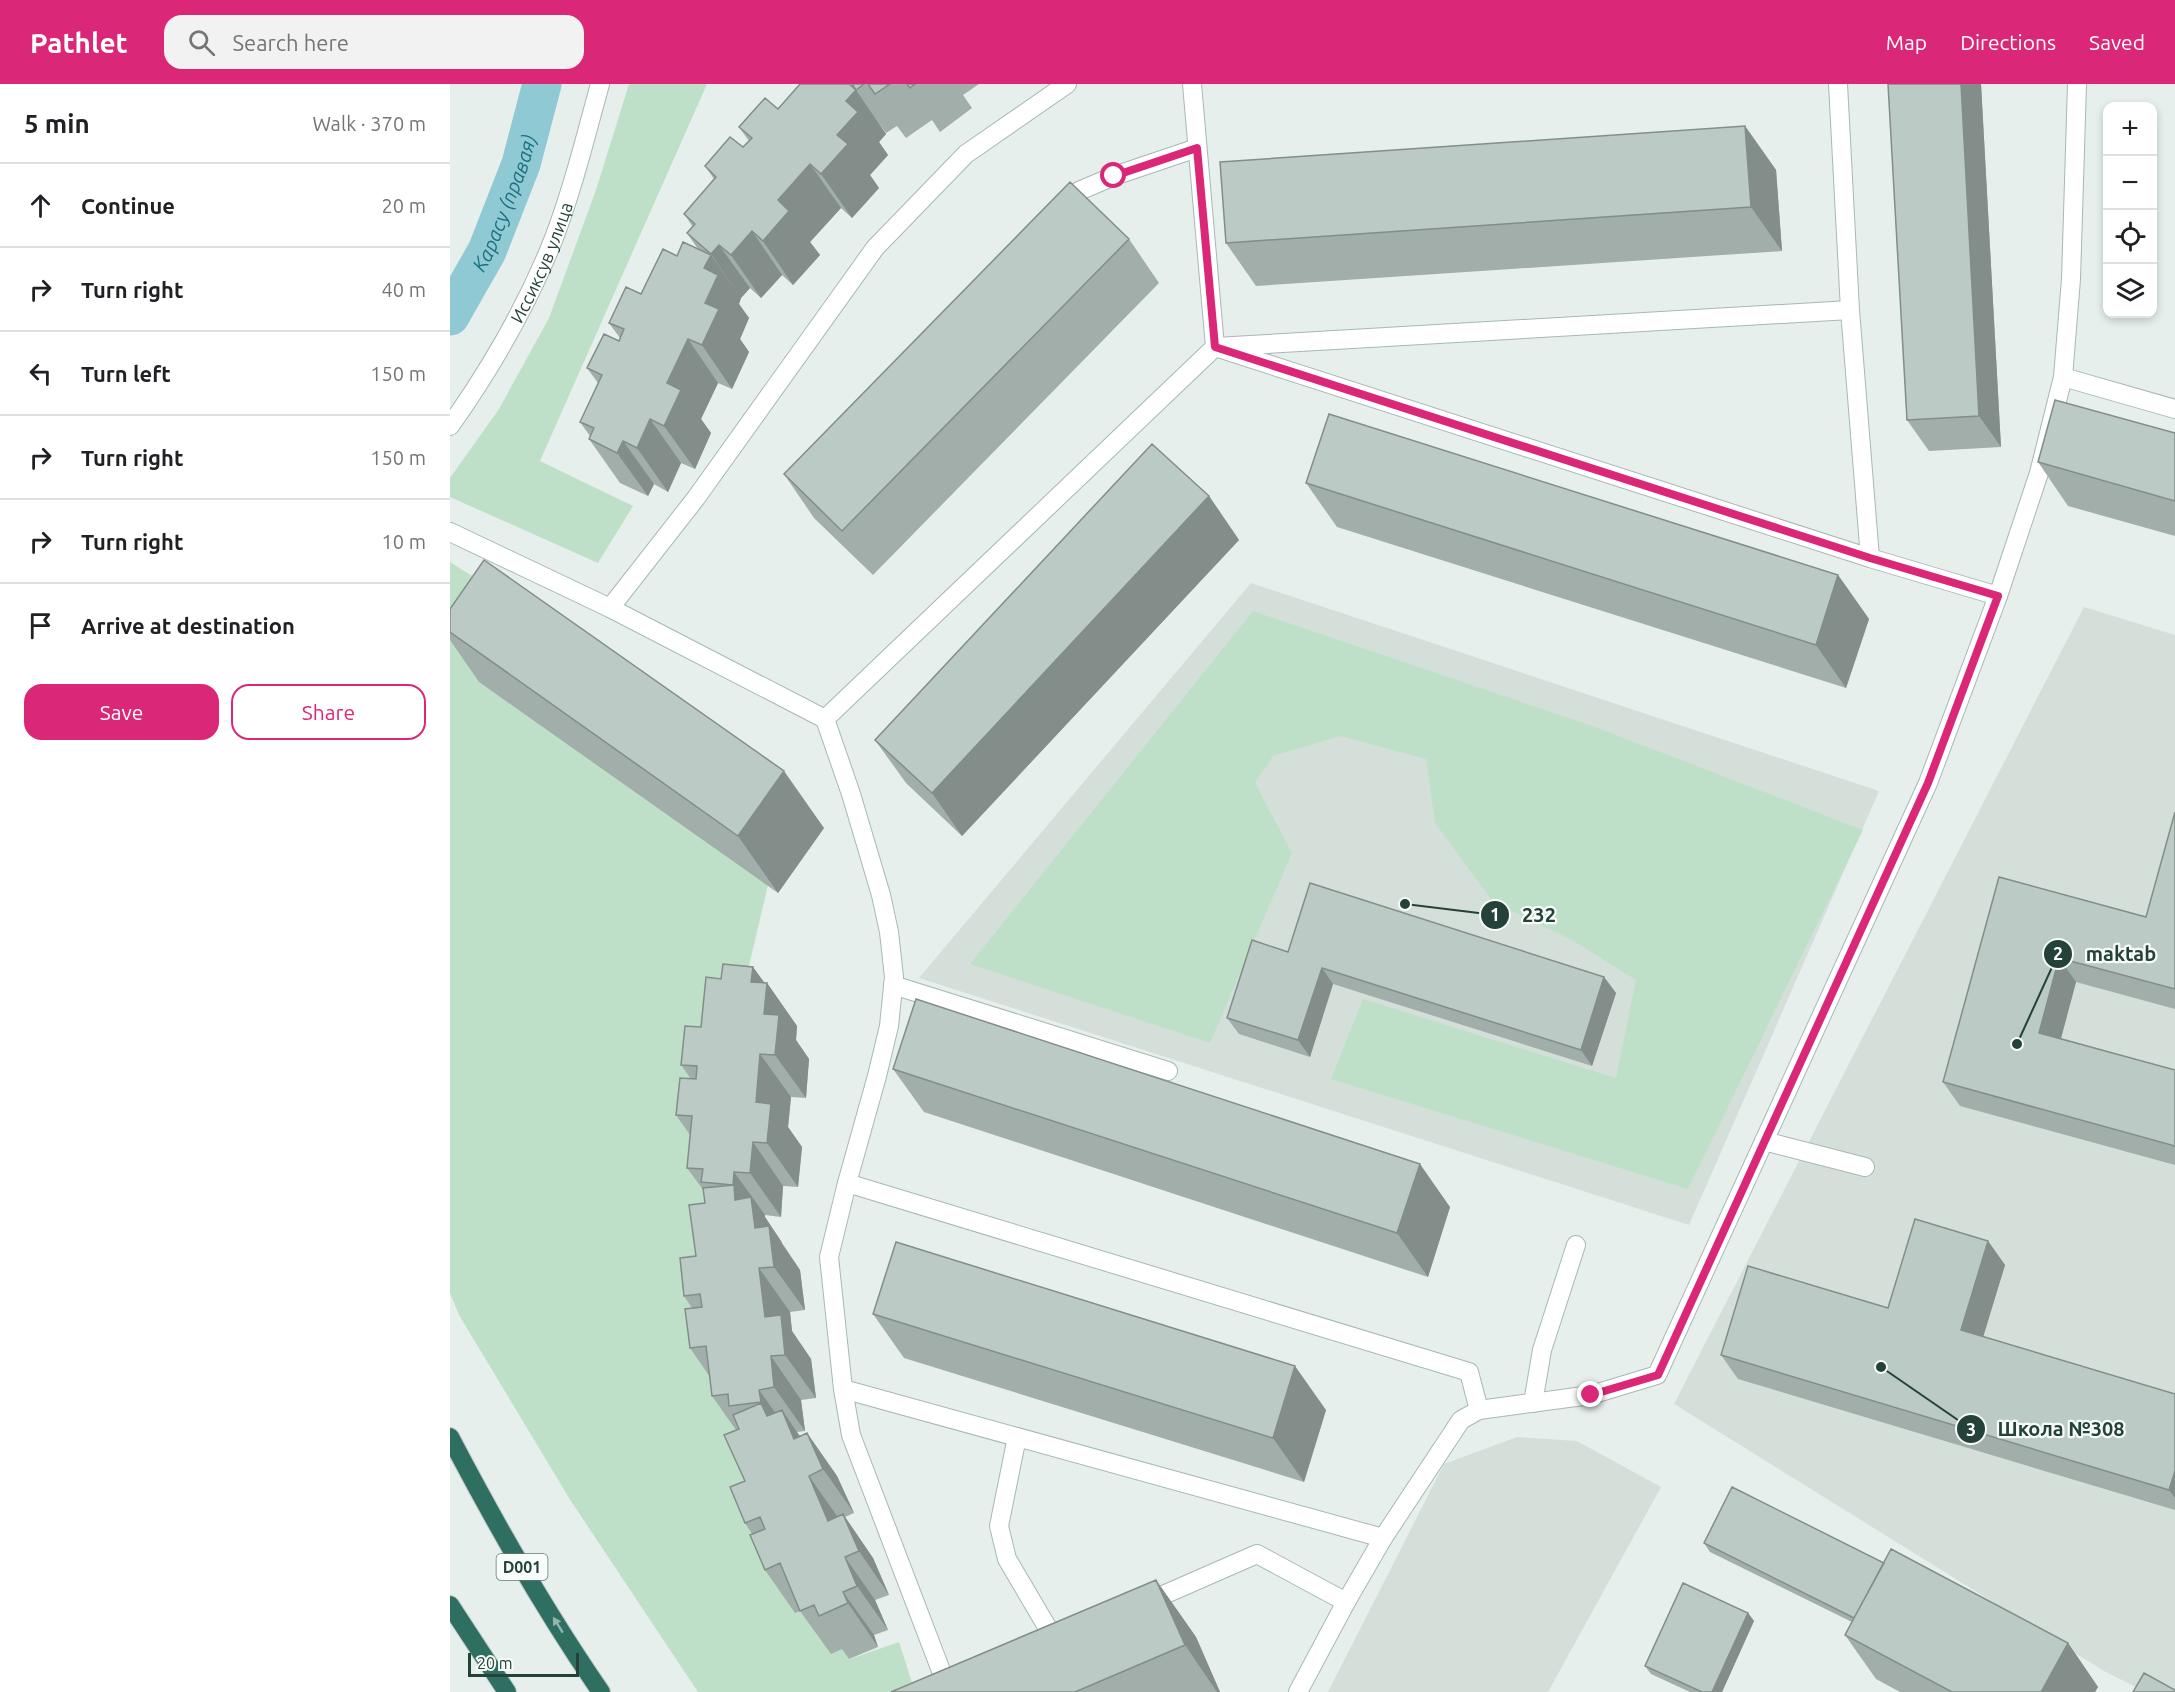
<!DOCTYPE html>
<html lang="en">
<head>
<meta charset="utf-8">
<style>
  :root { --surface:#fff; --page:#f2f2f2; --text:#202124; --muted:#757577; --line:#e0e0e0; --accent:#db2777 }
  body { margin:0; font-family:Ubuntu,sans-serif; background:var(--page); color:var(--text) }
  .controls { position:absolute; right:18px; top:18px; display:grid; overflow:hidden; border-radius:12px; box-shadow:0 3px 9px #0003 }
  .controls button { width:54px; height:54px; display:grid; place-items:center; padding:0; border:0; border-bottom:2px solid var(--line); background:var(--surface); color:var(--text); font:30px sans-serif }
  .scale { position:absolute; left:18px; bottom:15px; width:111px; box-sizing:border-box; padding-left:6px; border:3px solid #24423a; border-top:0; font-size:16px; line-height:21px; white-space:nowrap; color:#24423a; -webkit-text-stroke:4px #f7fbf9; paint-order:stroke }
  .stop { position:absolute; width:18px; height:18px; margin:-14px; border:4px solid #db2777; border-radius:50%; background:#fff }
  .stop.end { background:#db2777; border-color:#fff; box-shadow:0 2px 6px #0008 }
  .list { margin:0; padding:0; list-style:none }
  h2 { display:flex; justify-content:space-between; align-items:center; height:78px; margin:0; padding:0 24px; font-size:26px }
  h2 small { font-size:20px; font-weight:400; color:var(--muted) }
  .list li { display:grid; grid-template-columns:39px 1fr auto; gap:18px; align-items:center; box-sizing:border-box; height:84px; padding:0 24px; border-top:2px solid var(--line) }
  .list b { display:block; font-size:22px; white-space:nowrap }
  .list em { font-size:20px; font-style:normal; color:var(--muted) }
  .actions { display:flex; gap:12px; padding:18px 24px }
  .actions a { flex:1; padding:14px 0; border:2px solid var(--accent); border-radius:18px; text-align:center; font-size:21px; color:var(--accent) }
  .actions .main { background:var(--accent); color:#fff }
  .icon { flex:none; width:33px; height:33px; fill:none; stroke:currentColor; stroke-width:2; stroke-linecap:round; stroke-linejoin:round }
  .map { position:relative; flex:none; width:1725px; height:1608px; overflow:hidden }
  header { display:flex; align-items:center; gap:36px; box-sizing:border-box; height:84px; padding:0 30px; background:var(--accent); color:#fff }
  header strong { font-size:28px }
  nav { display:flex; gap:33px; margin-inline-start:auto; font-size:21px }
  .search { width:420px; height:54px; background:var(--page); display:flex; align-items:center; gap:15px; box-sizing:border-box; padding:0 21px; border-radius:18px; color:var(--muted); font-size:22px }
  main { display:flex }
  aside { flex:1; background:var(--surface) }
  .map>svg:first-child { display:block }
</style>
</head>
<body>
<header>
<strong>Pathlet</strong>
<div class="search"><svg class="icon" aria-label="search" viewBox="0 0 24 24"><circle cx="10" cy="10" r="6"/><path d="M15 15l6 6"/></svg>Search here</div>
<nav><a>Map</a><a>Directions</a><a>Saved</a></nav>
</header>
<main>
<aside>
<h2>5 min<small>Walk · 370 m</small></h2>
<ul class="list">
<li><svg class="icon" aria-label="ahead" viewBox="0 0 24 24"><path d="M12 20V5M6 11l6-6 6 6"/></svg><div><b>Continue</b></div><em>20 m</em></li>
<li><svg class="icon" aria-label="right" viewBox="0 0 24 24"><path d="M7 20v-9h11M14 6l5 5-5 5"/></svg><div><b>Turn right</b></div><em>40 m</em></li>
<li><svg class="icon" aria-label="left" viewBox="0 0 24 24"><path d="M17 20v-9H6M10 6l-5 5 5 5"/></svg><div><b>Turn left</b></div><em>150 m</em></li>
<li><svg class="icon" aria-label="right" viewBox="0 0 24 24"><path d="M7 20v-9h11M14 6l5 5-5 5"/></svg><div><b>Turn right</b></div><em>150 m</em></li>
<li><svg class="icon" aria-label="right" viewBox="0 0 24 24"><path d="M7 20v-9h11M14 6l5 5-5 5"/></svg><div><b>Turn right</b></div><em>10 m</em></li>
<li><svg class="icon" aria-label="arrive" viewBox="0 0 24 24"><path d="M6 21V4h12l-3 4 3 4H6"/></svg><div><b>Arrive at destination</b></div></li>
</ul>
<div class="actions"><a class="main">Save</a><a>Share</a></div>
</aside>
<div class="map">
<svg width="1725" height="1608" viewBox="0 0 1725 1608">
  <rect width="100%" height="100%" fill="#e6efeb"/>
  <!-- built -->
  <path fill="#d4dfda" d="M 801,499 L 1429,707 L 1239,1141 L 469,894 Z
    M 1634,523 L 1725,551 L 1725,1608 L 1696,1608 L 1654,1587 L 1224,1320 Z
    M 1067,1353 L 1127,1357 L 1211,1403 L 1098,1608 L 878,1608 L 994,1380 Z"/>
  <!-- green -->
  <path fill="#bfe0c8" d="M 179,0 L 257,0 L 90,377 L 183,422 L 148,479 L 0,413 L 0,394 L 49,325 L 99,234 L 146,106 Z
    M 0,478 L 60,516 L 29,598 L 318,801 L 286,937 L 360,1523 L 395,1564 L 400,1575 L 449,1558 L 465,1608 L 248,1608 L 119,1414 L 9,1231 L 0,1209 Z
    M 803,527 L 1148,644 L 1413,746 L 1238,1105 L 881,995 L 913,915 L 1166,994 L 1186,896 L 1120,855 L 1044,819 L 985,739 L 976,675 L 890,652 L 823,672 L 805,699 L 842,769 L 760,959 L 520,880 Z"/>
  <g fill="none" stroke-linecap="round" stroke-linejoin="round">
    <!-- canal -->
    <path stroke="#8ec9d4" stroke-width="39" id="s1" d="M 0,232 L 37,167 L 71,80 L 92,0"/>
    <!-- minor casing -->
    <g stroke="#a8b8b2" stroke-width="20">
      <g id="minor">
        <path d="M 742,0 L 765,263 L 1400,226"/>
        <path d="M 1388,0 L 1400,226 L 1420,474"/>
        <path d="M 613,124 L 629,107 L 664,92 L 747,64"/>
        <path d="M 1613,293 L 1725,325"/>
        <path id="s2" d="M 0,342 C 41,284 78,220 104,154 C 123,104 136,51 150,0"/>
        <path d="M 0,448 L 160,524 L 375,635 L 765,263 L 1420,474 L 1548,512 L 1478,699 L 1207,1291 L 1141,1311 L 1029,1326 L 1011,1336 L 933,1454 L 896,1518 L 848,1608"/>
        <path d="M 1548,512 L 1589,389 L 1613,293 L 1621,195 L 1627,0"/>
        <path d="M 160,524 L 246,414 L 425,164 L 516,70 L 617,0"/>
        <path d="M 375,635 L 401,710 L 431,811 L 439,848 L 444,893 L 439,942 L 427,992 L 397,1099 L 379,1173 L 393,1305 L 401,1351 L 498,1605 L 502,1603"/>
        <path d="M 443,901 L 718,987"/>
        <path d="M 1314,1057 L 1415,1083"/>
        <path d="M 397,1099 L 1019,1288 L 1029,1326"/>
        <path d="M 393,1305 L 933,1454"/>
        <path d="M 1083,1319 L 1092,1266 L 1126,1161"/>
        <path d="M 567,1353 L 549,1442 L 557,1475 L 606,1558"/>
        <path d="M 695,1519 L 807,1470 L 896,1518"/>
      </g>
    </g>
    <!-- highway casing -->
    <g stroke="#c2cac8" stroke-width="20">
      <path id="highway" d="M 0,1353 C 46,1441 95,1527 151,1608
        M 0,1521 L 57,1608"/>
    </g>
    <!-- minor -->
    <use href="#minor" stroke="#fff" stroke-width="18"/>
    <!-- highway -->
    <use href="#highway" stroke="#2f6f62" stroke-width="18"/>
  </g>
  <!-- wall -->
  <path fill="#a1aea9" d="M 401,0 L 529,0 L 513,11 L 522,24 L 490,48 L 482,36 L 456,54 L 447,42 L 436,49 L 421,29 L 436,50 L 429,58 L 438,71 L 420,91 L 429,104 L 402,134 L 391,124 L 360,158 L 370,171 L 343,201 L 332,191 L 311,214 L 300,204 L 291,214 L 290,212 L 291,214 L 289,220 L 299,234 L 290,255 L 299,268 L 282,305 L 268,299 L 251,335 L 261,349 L 245,385 L 231,379 L 218,408 L 204,400 L 198,412 L 170,399 L 139,355 L 140,352 L 130,338 L 148,299 L 137,284 L 169,257 L 170,254 L 159,239 L 191,210 L 227,172 L 248,165 L 237,149 L 243,143 L 234,130 L 264,95 L 255,82 L 293,63 L 299,57 L 289,43 L 328,25 L 405,6 Z
    M 1438,0 L 1531,0 L 1551,363 L 1479,367 L 1457,336 Z
    M 1295,42 L 1326,86 L 1332,167 L 806,202 L 776,159 Z
    M 679,155 L 709,199 L 423,491 L 364,434 L 334,390 Z
    M 1725,349 L 1725,452 L 1618,422 L 1588,378 Z
    M 856,399 L 1388,491 L 1419,535 L 1396,604 L 887,443 Z
    M 759,412 L 789,456 L 512,752 L 456,699 L 425,656 Z
    M 0,525 L 374,744 L 328,809 L 29,598 L 0,556 Z
    M 1725,728 L 1725,925 L 1626,898 L 1611,954 L 1725,986 L 1725,1081 L 1510,1022 L 1493,998 L 1549,793 L 1696,833 Z
    M 838,868 L 1154,893 L 1166,909 L 1142,982 L 883,900 L 860,973 L 789,950 L 777,934 Z
    M 314,898 L 317,899 L 347,942 L 346,956 L 359,975 L 356,1014 L 341,1013 L 338,1043 L 352,1063 L 348,1103 L 333,1102 L 331,1133 L 315,1131 L 315,1133 L 350,1186 L 355,1226 L 340,1228 L 342,1247 L 361,1275 L 366,1314 L 351,1316 L 355,1347 L 347,1348 L 350,1352 L 357,1349 L 387,1392 L 404,1429 L 395,1433 L 423,1474 L 439,1511 L 425,1516 L 438,1546 L 424,1551 L 428,1563 L 399,1575 L 392,1565 L 381,1570 L 350,1527 L 345,1529 L 315,1486 L 302,1450 L 295,1439 L 295,1397 L 286,1346 L 262,1312 L 260,1293 L 240,1264 L 242,1224 L 234,1212 L 246,1172 L 255,1119 L 254,1107 L 237,1084 L 240,1051 L 226,1031 L 241,995 L 231,981 L 251,943 Z
    M 443,985 L 1000,1123 L 978,1193 L 474,1028 Z
    M 1538,1157 L 1555,1181 L 1533,1252 L 1725,1310 L 1725,1426 L 1288,1295 L 1271,1271 L 1438,1224 Z
    M 423,1230 L 876,1326 L 854,1398 L 454,1274 Z
    M 1254,1459 L 1618,1559 L 1648,1603 L 1645,1608 L 1450,1608 L 1426,1595 L 1395,1551 L 1402,1538 L 1260,1468 Z
    M 706,1496 L 746,1553 L 770,1608 L 441,1608 Z
    M 1298,1529 L 1304,1537 L 1272,1608 L 1240,1608 L 1201,1590 L 1195,1582 Z"/>
  <!-- shaded-wall -->
  <path fill="#838d89" d="M 1511,0 L 1531,0 L 1551,363 L 1529,332 Z
    M 406,6 L 436,50 L 429,58 L 438,71 L 420,91 L 429,104 L 402,134 L 371,90 L 387,51 L 396,17 Z
    M 1295,42 L 1326,86 L 1332,167 L 1301,123 Z
    M 360,80 L 391,124 L 360,158 L 370,171 L 343,201 L 313,157 L 328,116 Z
    M 302,147 L 332,191 L 311,214 L 281,171 Z
    M 269,161 L 300,204 L 291,214 L 261,170 Z
    M 261,171 L 291,214 L 289,220 L 299,234 L 290,255 L 299,268 L 282,305 L 252,261 L 255,219 L 254,184 Z
    M 238,255 L 268,299 L 251,335 L 261,349 L 245,385 L 214,342 L 217,299 Z
    M 200,335 L 231,379 L 218,408 L 187,364 Z
    M 173,357 L 204,400 L 198,412 L 167,369 Z
    M 759,412 L 789,456 L 512,752 L 482,709 Z
    M 1388,491 L 1419,535 L 1396,604 L 1366,561 Z
    M 334,687 L 374,744 L 328,809 L 288,752 Z
    M 1609,874 L 1626,898 L 1606,973 L 1589,949 Z
    M 303,883 L 317,902 L 317,899 L 347,942 L 346,956 L 359,975 L 356,1014 L 325,971 L 314,930 L 301,898 Z
    M 872,884 L 883,900 L 860,973 L 848,956 Z
    M 1154,893 L 1166,909 L 1142,982 L 1131,966 Z
    M 310,970 L 341,1013 L 338,1043 L 352,1063 L 348,1103 L 317,1059 L 306,1018 Z
    M 303,1058 L 333,1102 L 331,1133 L 300,1089 Z
    M 970,1080 L 1000,1123 L 978,1193 L 947,1149 Z
    M 284,1088 L 315,1131 L 315,1133 L 331,1157 L 332,1160 L 350,1186 L 355,1226 L 324,1183 L 285,1116 L 283,1101 Z
    M 1538,1157 L 1555,1181 L 1528,1270 L 1511,1246 Z
    M 309,1184 L 340,1228 L 342,1247 L 361,1275 L 366,1314 L 335,1271 L 315,1233 Z
    M 321,1272 L 351,1316 L 355,1347 L 324,1303 Z
    M 845,1282 L 876,1326 L 854,1398 L 823,1354 Z
    M 309,1306 L 340,1349 L 317,1332 L 311,1318 Z
    M 332,1326 L 362,1370 L 344,1355 Z
    M 357,1349 L 387,1392 L 404,1429 L 373,1385 Z
    M 1725,1387 L 1725,1414 L 1719,1406 Z
    M 359,1392 L 389,1435 L 378,1437 Z
    M 393,1430 L 423,1474 L 439,1511 L 409,1467 Z
    M 395,1473 L 425,1516 L 438,1546 L 407,1502 Z
    M 706,1496 L 746,1553 L 770,1608 L 767,1608 L 735,1561 Z
    M 393,1508 L 424,1551 L 428,1563 L 398,1519 Z
    M 1298,1529 L 1304,1537 L 1272,1608 L 1262,1608 Z
    M 1618,1559 L 1648,1603 L 1645,1608 L 1591,1608 Z"/>
  <!-- building -->
  <path fill="#bbcac4" stroke="#838d89" stroke-width="1.5" d="M 350,0 L 399,0 L 406,6 L 396,17 L 408,28 L 387,51 L 398,60 L 371,90 L 360,80 L 328,116 L 339,127 L 313,157 L 302,147 L 281,171 L 269,161 L 261,170 L 237,149 L 245,140 L 234,130 L 266,93 L 255,82 L 280,53 L 293,63 L 302,54 L 289,43 L 315,14 L 328,25 Z
    M 402,0 L 414,0 L 406,6 Z
    M 418,0 L 440,0 L 425,10 Z
    M 457,0 L 465,0 L 460,4 Z
    M 1438,0 L 1511,0 L 1529,332 L 1457,336 Z
    M 1295,42 L 1301,123 L 776,159 L 770,78 Z
    M 620,98 L 679,155 L 392,447 L 334,390 Z
    M 233,158 L 261,171 L 254,184 L 268,191 L 255,219 L 269,225 L 252,261 L 238,255 L 217,299 L 231,306 L 214,342 L 200,335 L 187,364 L 173,357 L 167,369 L 139,355 L 144,344 L 130,338 L 152,291 L 137,284 L 154,250 L 169,257 L 174,245 L 159,239 L 176,203 L 191,210 L 213,165 L 227,172 Z
    M 1605,316 L 1725,349 L 1725,417 L 1588,378 Z
    M 879,330 L 1388,491 L 1366,561 L 856,399 Z
    M 702,360 L 759,412 L 482,709 L 425,656 Z
    M 34,476 L 334,687 L 288,752 L 0,548 L 0,525 Z
    M 1725,728 L 1725,905 L 1609,874 L 1589,949 L 1725,986 L 1725,1062 L 1493,998 L 1549,793 L 1696,833 Z
    M 860,799 L 1154,893 L 1131,966 L 872,884 L 848,956 L 777,934 L 802,856 L 838,868 Z
    M 273,880 L 303,883 L 301,898 L 317,899 L 314,930 L 329,931 L 325,971 L 310,970 L 306,1018 L 321,1020 L 317,1059 L 303,1058 L 300,1089 L 284,1088 L 283,1101 L 251,1098 L 253,1085 L 237,1084 L 242,1032 L 226,1031 L 230,994 L 246,995 L 247,982 L 231,981 L 235,942 L 251,943 L 256,893 L 271,895 Z
    M 466,915 L 970,1080 L 947,1149 L 443,985 Z
    M 284,1101 L 285,1116 L 301,1113 L 305,1144 L 319,1142 L 324,1183 L 309,1184 L 315,1233 L 331,1231 L 335,1271 L 321,1272 L 324,1303 L 309,1306 L 311,1318 L 279,1322 L 278,1310 L 262,1312 L 256,1262 L 240,1264 L 235,1225 L 252,1223 L 250,1210 L 234,1212 L 230,1174 L 246,1172 L 239,1121 L 255,1119 L 253,1104 Z
    M 1465,1135 L 1538,1157 L 1511,1246 L 1725,1310 L 1725,1387 L 1719,1406 L 1271,1271 L 1298,1182 L 1438,1224 Z
    M 446,1158 L 845,1282 L 823,1354 L 423,1230 Z
    M 311,1319 L 317,1332 L 332,1326 L 344,1355 L 357,1349 L 373,1385 L 359,1392 L 378,1437 L 393,1430 L 409,1467 L 395,1473 L 407,1502 L 393,1508 L 398,1519 L 369,1532 L 364,1521 L 350,1527 L 330,1479 L 315,1486 L 300,1451 L 315,1445 L 310,1433 L 295,1439 L 280,1403 L 295,1397 L 274,1351 L 289,1345 L 283,1331 Z
    M 1282,1403 L 1434,1479 L 1404,1534 L 1254,1459 Z
    M 1441,1465 L 1618,1559 L 1591,1608 L 1502,1608 L 1395,1551 Z
    M 706,1496 L 735,1561 L 625,1608 L 441,1608 Z
    M 1233,1499 L 1298,1529 L 1262,1608 L 1252,1608 L 1195,1582 Z
    M 1694,1589 L 1725,1606 L 1725,1608 L 1683,1608 Z"/>
  <!-- one-way arrows -->
  <defs><path id="oneway-solid" d="M-6-.8H1V-3.2L6.5 0L1 3.2V.8H-6Z" transform="scale(1.5)"/></defs>
  <use fill="#93b5ae" href="#oneway-solid" transform="translate(108 1541) rotate(-122)"/>
  <g fill="none" stroke-linecap="round" stroke-linejoin="round">
    <!-- route -->
    <path stroke="#db2777" stroke-width="8" d="M 664,92 L 747,64 L 765,263 L 1420,474 L 1548,512 L 1478,699 L 1208,1291 L 1141,1311"/>
  </g>
  <g text-anchor="middle" dominant-baseline="central" stroke-width="4.5" stroke-linejoin="round" paint-order="stroke">
    <!-- shield labels -->
    <rect fill="#f7fbf9" stroke="#637a73" stroke-width="1.5" x="46.5" y="1470" width="51" height="26" rx="4.5"/>
    <g font-size="16" font-weight="bold" fill="#24423a">
      <text x="72" y="1483">D001</text>
    </g>
    <!-- street labels -->
    <g font-size="18" fill="#24423a" stroke="#f7fbf9">
      <text stroke="none"><textPath href="#s2" startOffset="188">Иссиксув улица</textPath></text>
    </g>
    <!-- water labels -->
    <g font-size="20" font-style="italic" fill="#1c6f80" stroke="#f7fbf9">
      <text stroke="none"><textPath href="#s1" startOffset="126">Карасу (правая)</textPath></text>
    </g>
  </g>
  <!-- callouts -->
  <path fill="none" stroke="#24423a" stroke-width="2" d="M955 820L1045 831M1567 960L1608 870M1431 1283L1521 1345"/>
  <g fill="#24423a" stroke="#f7fbf9" stroke-width="2">
    <circle cx="955" cy="820" r="6"/>
    <circle cx="1567" cy="960" r="6"/>
    <circle cx="1431" cy="1283" r="6"/>
    <circle cx="1045" cy="831" r="15"/>
    <circle cx="1608" cy="870" r="15"/>
    <circle cx="1521" cy="1345" r="15"/>
  </g>
  <g font-size="18" text-anchor="middle" font-weight="bold" fill="#fff">
    <text x="1045" y="837">1</text>
    <text x="1608" y="876">2</text>
    <text x="1521" y="1352">3</text>
  </g>
  <g font-size="20" text-anchor="middle" font-weight="bold" fill="#24423a" stroke="#f7fbf9" stroke-width="4.5" stroke-linejoin="round" paint-order="stroke">
    <text x="1089" y="838">232</text>
    <text x="1671" y="877">maktab</text>
    <text x="1611" y="1352">Школа №308</text>
  </g>
</svg>
<div class="controls">
<button>+</button>
<button>−</button>
<button><svg class="icon" aria-label="locate" viewBox="0 0 24 24"><circle cx="12" cy="12" r="6"/><path d="M12 2v4M12 18v4M2 12h4M18 12h4"/></svg></button>
<button><svg class="icon" aria-label="layers" viewBox="0 0 24 24"><path d="M12 4l9 5-9 5-9-5zM3 14l9 5 9-5"/></svg></button>
</div>
<div class="scale">20 m</div>
<div class="stop" style="left:664px;top:92px"></div>
<div class="stop end" style="left:1141px;top:1311px"></div>
</div>
</main>
</body>
</html>
